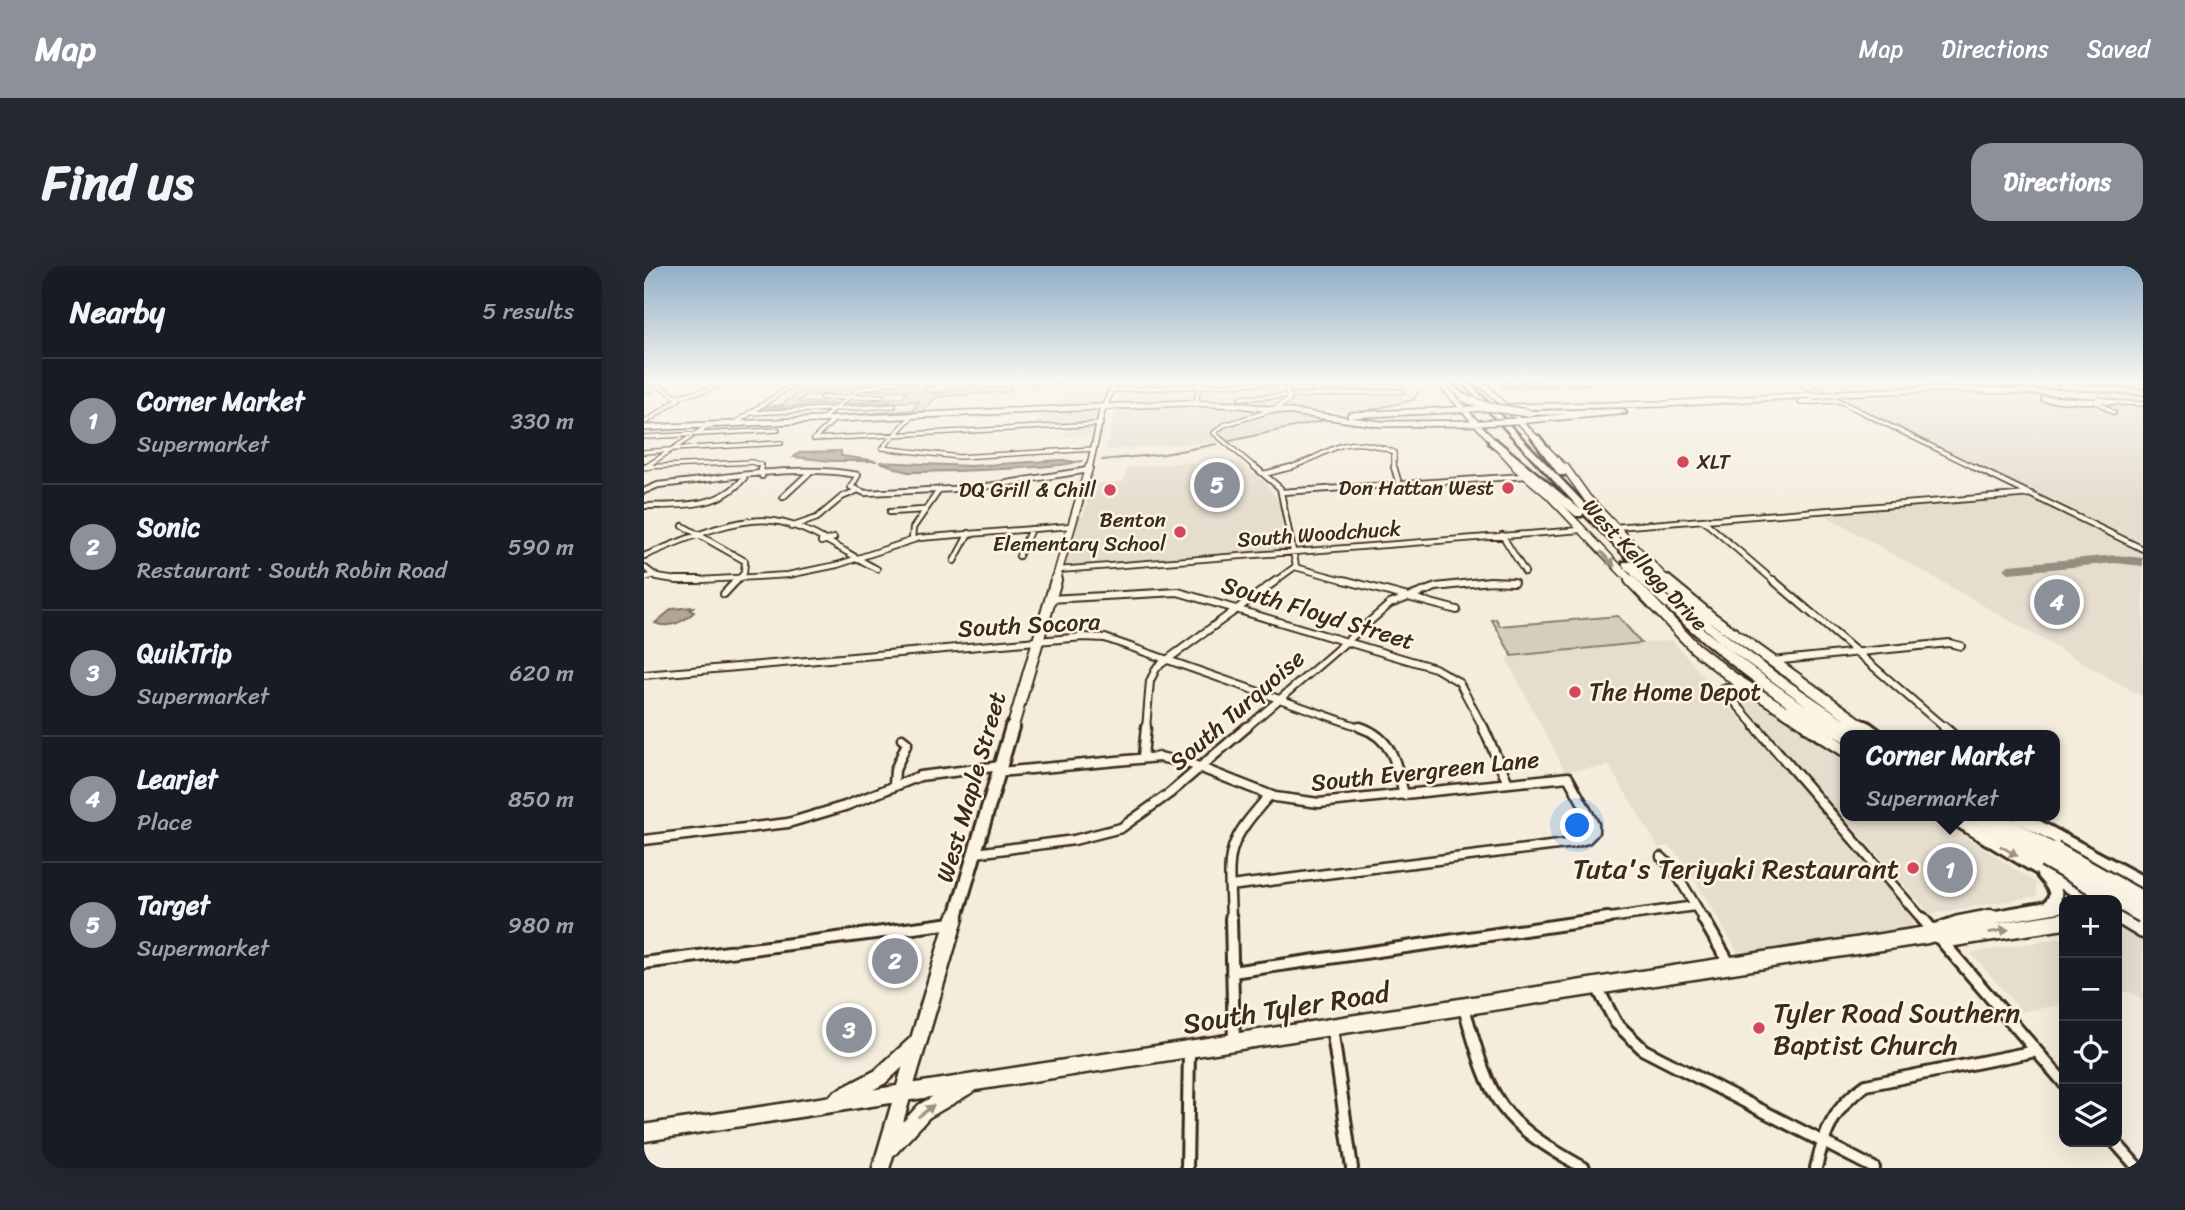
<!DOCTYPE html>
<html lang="en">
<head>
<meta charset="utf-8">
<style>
  :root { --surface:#171b24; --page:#242831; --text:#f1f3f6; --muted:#9ea1a6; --line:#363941; --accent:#8c9099 }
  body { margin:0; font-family:Sriracha,sans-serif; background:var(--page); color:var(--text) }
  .controls { position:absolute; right:21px; bottom:21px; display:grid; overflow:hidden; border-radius:14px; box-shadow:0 7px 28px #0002 }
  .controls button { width:63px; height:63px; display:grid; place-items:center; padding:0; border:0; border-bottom:2px solid var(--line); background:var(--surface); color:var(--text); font:35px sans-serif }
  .you { position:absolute; left:934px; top:560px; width:24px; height:24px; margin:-18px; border:5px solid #fff; border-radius:50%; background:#1a73e8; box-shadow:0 0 0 10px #1a73e833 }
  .badge { display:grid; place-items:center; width:46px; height:46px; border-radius:50%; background:var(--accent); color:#fff; font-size:23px; font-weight:700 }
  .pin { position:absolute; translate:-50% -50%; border:4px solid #fff; box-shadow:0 2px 7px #0006 }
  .popup { position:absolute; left:1196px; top:464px; width:220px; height:91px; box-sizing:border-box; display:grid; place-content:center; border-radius:14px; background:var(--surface); filter:drop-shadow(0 2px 5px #0005); font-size:23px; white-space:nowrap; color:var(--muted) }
  .popup b { font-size:26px; color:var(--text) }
  .popup::after { content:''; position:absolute; left:50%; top:100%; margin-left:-14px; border:14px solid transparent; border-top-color:var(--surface) }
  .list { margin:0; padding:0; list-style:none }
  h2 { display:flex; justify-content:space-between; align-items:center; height:91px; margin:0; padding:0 28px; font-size:30px }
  h2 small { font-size:23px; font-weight:400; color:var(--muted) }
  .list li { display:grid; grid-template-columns:46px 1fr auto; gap:21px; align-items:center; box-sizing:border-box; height:126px; padding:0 28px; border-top:2px solid var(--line) }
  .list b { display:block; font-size:26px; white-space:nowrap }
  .list p { margin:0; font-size:23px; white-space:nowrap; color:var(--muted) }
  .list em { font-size:23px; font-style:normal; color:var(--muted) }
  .icon { flex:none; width:38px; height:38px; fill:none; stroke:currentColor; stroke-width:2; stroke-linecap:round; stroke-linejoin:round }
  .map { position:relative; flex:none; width:1499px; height:902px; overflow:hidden; border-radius:21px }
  header { display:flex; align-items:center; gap:42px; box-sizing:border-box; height:98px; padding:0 35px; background:var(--accent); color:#fff }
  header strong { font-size:33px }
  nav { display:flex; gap:38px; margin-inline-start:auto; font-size:24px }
  .intro { display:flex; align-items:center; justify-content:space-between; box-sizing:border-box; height:168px; padding:0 42px }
  h1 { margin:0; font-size:49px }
  .button { padding:18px 32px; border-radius:21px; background:var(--accent); color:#fff; font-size:24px; font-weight:700 }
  main { display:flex; gap:42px; padding:0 42px }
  aside { flex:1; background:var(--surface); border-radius:21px; box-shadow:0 7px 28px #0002 }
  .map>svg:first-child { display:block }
</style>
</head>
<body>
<header>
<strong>Map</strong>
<nav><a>Map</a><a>Directions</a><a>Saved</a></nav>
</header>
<div class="intro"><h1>Find us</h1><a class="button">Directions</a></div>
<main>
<aside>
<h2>Nearby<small>5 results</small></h2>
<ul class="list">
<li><span class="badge">1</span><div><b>Corner Market</b><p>Supermarket</p></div><em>330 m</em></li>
<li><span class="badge">2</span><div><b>Sonic</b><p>Restaurant · South Robin Road</p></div><em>590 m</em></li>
<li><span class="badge">3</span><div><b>QuikTrip</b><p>Supermarket</p></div><em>620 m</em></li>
<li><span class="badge">4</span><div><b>Learjet</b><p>Place</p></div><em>850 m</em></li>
<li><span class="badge">5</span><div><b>Target</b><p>Supermarket</p></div><em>980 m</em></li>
</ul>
</aside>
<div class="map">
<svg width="1499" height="902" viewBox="0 0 1499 902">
  <rect width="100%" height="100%" fill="#f4eddd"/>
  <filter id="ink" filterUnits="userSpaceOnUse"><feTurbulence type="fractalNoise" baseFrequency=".0143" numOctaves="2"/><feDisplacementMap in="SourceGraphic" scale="14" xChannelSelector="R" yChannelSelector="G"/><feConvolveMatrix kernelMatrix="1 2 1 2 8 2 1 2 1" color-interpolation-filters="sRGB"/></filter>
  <g filter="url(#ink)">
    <!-- built -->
    <path fill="#e5ddce" d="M 641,115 L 796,115 L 801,121 L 763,124 L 765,133 L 711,145 L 671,144 L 642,141 L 650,135 L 645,130 Z
      M 1151,115 L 1499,115 L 1499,431 L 1172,244 L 1379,228 Z
      M 636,117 L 637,135 L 629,140 L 557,133 L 559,121 Z
      M 462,120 L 455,136 L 412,140 L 423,122 Z
      M 553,121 L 550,133 L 473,136 L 477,125 Z
      M 522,139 L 583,140 L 677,152 L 584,175 L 461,184 L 473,142 Z
      M 453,143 L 446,169 L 421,170 L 425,159 L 391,160 L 398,145 Z
      M 547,196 L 548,199 L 595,196 L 622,217 L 635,236 L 644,284 L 421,301 L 435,250 L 439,250 L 449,218 L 480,216 L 483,201 Z
      M 1028,374 L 1270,653 L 1267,662 L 1096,690 L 1039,594 L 1024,580 L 1015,582 L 965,500 L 921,505 L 862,392 Z
      M 1107,430 L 1201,492 L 1201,550 L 1290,550 L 1391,616 L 1393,630 L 1286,648 L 1095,433 Z
      M 1477,663 L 1499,676 L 1499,735 L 1486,725 L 1473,728 L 1473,664 Z
      M 1420,672 L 1420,738 L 1378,746 L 1327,687 Z"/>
    <!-- green -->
    <path fill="#d6cdbd" stroke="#887c6e" stroke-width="2" d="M 196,115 L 226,115 L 190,127 L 162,130 L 154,136 L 193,138 L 116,142 L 137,139 L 158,125 L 177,124 L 198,117 Z
      M 260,115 L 288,115 L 289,120 L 281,121 L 282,126 C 296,127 313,126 326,120 L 325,115 L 341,122 L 367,119 L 367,125 L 292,131 L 279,146 L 183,151 L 269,144 L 275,135 L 199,138 L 258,131 L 265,124 L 214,125 Z
      M 974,350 L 997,377 L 868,390 L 848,354 L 852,353 L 856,360 Z"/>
    <!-- water -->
    <path fill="#b0a596" stroke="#817466" stroke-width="2" d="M 197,185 L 197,190 L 233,195 L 187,195 L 150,191 L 156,186 Z
      M 418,194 L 431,196 C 423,202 285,206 265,206 C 255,205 246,198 235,196 L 326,200 Z
      M 49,341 L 46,344 L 50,346 C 40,356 24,363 11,357 L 28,343 Z"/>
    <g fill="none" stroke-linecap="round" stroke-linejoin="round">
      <!-- stream -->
      <path stroke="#817466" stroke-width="2" d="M 726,144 L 769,134 L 776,124
        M 586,175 L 681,154
        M 458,194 L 520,188 L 573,178
        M 431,196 L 438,195"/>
      <!-- taxiway -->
      <path fill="#988c7e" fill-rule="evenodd" d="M 1471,289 L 1499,292 L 1499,300 L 1471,297 L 1365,307 L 1359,303 L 1365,299 Z"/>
      <!-- minor-far4 casing -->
      <g stroke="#3b2a1e" stroke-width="6">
        <path id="minor-far4" d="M 0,118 L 10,116
          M 390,118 L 423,115
          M 860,119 L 950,115
          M 147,120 L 174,119
          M 304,120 L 308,119 L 307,115
          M 0,124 L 6,124
          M 469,124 L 635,116
          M 34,130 L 64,124 L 84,115
          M 178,132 L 238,130
          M 596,132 L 758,125
          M 1193,134 L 1334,203
          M 1453,136 L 1470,147
          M 1461,136 L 1499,138
          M 552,137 L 556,115
          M 105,147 L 250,140
          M 178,153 L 214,124 L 253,115
          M 0,157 L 35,133 L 8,115
          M 90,158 L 154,115
          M 0,171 L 134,164
          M 170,173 L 457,158
          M 170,173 L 191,153
          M 241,179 L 269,149
          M 238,182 L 315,191 L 450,183
          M 29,183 L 137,177
          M 0,186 L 26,184
          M 3,200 L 65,159
          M 0,201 L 108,196 L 117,199 L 117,203
          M 613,203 L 570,167 L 580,159 L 629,144
          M 641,203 C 688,190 694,164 750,186 L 750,203"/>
      </g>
      <!-- minor-far3 casing -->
      <g stroke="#3b2a1e" stroke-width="8">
        <path id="minor-far3" d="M 0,201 L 5,201
          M 117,201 L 118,210
          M 611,201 L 636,222 L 652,300 L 630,316
          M 750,201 L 755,218
          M 1330,201 L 1499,283
          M 620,208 L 647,201
          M 0,225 L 14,219 C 78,213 150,197 214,209 L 207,221 L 221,227 L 332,222 L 444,204
          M 638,226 L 882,210
          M 139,231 L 165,207
          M 0,240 C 36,239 75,243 100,212
          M 246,246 L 280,244
          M 1060,255 L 1131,316
          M 39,260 L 101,295 L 100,307 L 92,316
          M 147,261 L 173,252 L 198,231 L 212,225
          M 971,261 L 1387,228
          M 858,269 L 881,306
          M 268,273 L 269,262 L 296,223
          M 177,276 L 190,272
          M 0,290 C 35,276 92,249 130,255 C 166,260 201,287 233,303
          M 375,290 L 387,263
          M 310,295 L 325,267
          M 0,301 L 13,311 L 38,315 L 144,309 L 193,299 L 275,272 L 427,260
          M 651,301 L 707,316
          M 414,304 L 937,264
          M 0,312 L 11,309
          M 839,316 L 864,316"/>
      </g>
      <!-- minor-far2 casing -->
      <g stroke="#3b2a1e" stroke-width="10">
        <path id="minor-far2" d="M 32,314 L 56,314
          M 700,314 L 813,344
          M 1129,314 L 1302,463
          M 80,328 L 93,314
          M 405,333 L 534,326 L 791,402 L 815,416 L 840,463
          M 1128,395 L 1305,377 L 1317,380
          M 0,409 L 440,371 L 461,372 L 721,463
          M 1080,424 L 1114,463
          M 502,463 L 506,415 L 513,401 L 633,314
          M 601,463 L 746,338 L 792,321 L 846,315 L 870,316"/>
      </g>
      <!-- minor-far1 casing -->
      <g stroke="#3b2a1e" stroke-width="13">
        <path id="minor-far1" d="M 716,461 C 749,472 753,499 760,529
          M 839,461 L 864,517
          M 1112,461 L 1279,654
          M 1300,461 L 1309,469
          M 499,490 L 502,461
          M 356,506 L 515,491 L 547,498 L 631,531 L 675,537 L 924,511 L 950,558 L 950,566 L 943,573 L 930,577 L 586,620
          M 250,518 L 251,504 L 263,477 L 258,473
          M 0,574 L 144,557 L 201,540 L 276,510 L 357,500
          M 332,587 L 430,574 L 477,562 L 526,527 L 603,461
          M 1017,591 L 1029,602 L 1060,654
          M 587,654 C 585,587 578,582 625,530
          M 951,654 L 1051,640"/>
      </g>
      <!-- minor casing -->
      <g stroke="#3b2a1e" stroke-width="16">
        <path id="minor" d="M 587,652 L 590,777
          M 1059,652 L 1086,699
          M 1278,652 L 1420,817
          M 0,697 L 308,657
          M 588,706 L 964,652
          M 953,721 L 972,757 L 1000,784 L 1230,902
          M 820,742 C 848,837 851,852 940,902
          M 688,762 L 708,902
          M 1471,876 L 1494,902
          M 543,902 L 545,784
          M 1172,902 C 1180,866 1191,840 1222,819 L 1392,785"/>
      </g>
      <!-- tertiary casing -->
      <g stroke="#3b2a1e" stroke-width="7">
        <path id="tertiary" d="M 1154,115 L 1193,134
          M 1418,115 L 1453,136
          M 1450,133 L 1468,136
          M 629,144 L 645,134 L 642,115"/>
      </g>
      <!-- secondary-far4 casing -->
      <g stroke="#3b2a1e" stroke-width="8">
        <path id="secondary-far4" d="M 794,115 L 874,203
          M 836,115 L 922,203
          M 1418,120 L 1499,126
          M 1194,127 L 1294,123 L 1428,127
          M 1400,133 L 1449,135
          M 1157,136 L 1193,134
          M 859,141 L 1022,138 L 1168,129
          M 706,149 L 826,143
          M 873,155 L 975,146
          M 0,162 L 541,137 L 595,139 L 737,158 L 838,157
          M 445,203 L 458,145 L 472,115"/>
      </g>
      <!-- secondary-far3 casing -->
      <g stroke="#3b2a1e" stroke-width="10">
        <path id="secondary-far3" d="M 872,201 L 904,228 L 988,316
          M 921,201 L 943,232 L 1024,316
          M 411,316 L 445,201"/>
      </g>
      <!-- secondary-far2 casing -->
      <g stroke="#3b2a1e" stroke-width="14">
        <path id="secondary-far2" d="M 986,314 L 1051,382 L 1089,412 L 1146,448
          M 1022,314 L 1067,351 L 1223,463
          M 1080,424 L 1105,423
          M 1162,459 L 1168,463
          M 368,463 L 412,314"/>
      </g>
      <!-- secondary-far1 casing -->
      <g stroke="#3b2a1e" stroke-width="18">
        <path id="secondary-far1" d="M 1165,461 L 1201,484
          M 1221,461 L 1232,469
          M 1307,550 L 1448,634
          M 1374,550 L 1499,617
          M 1399,608 C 1411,622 1417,627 1404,642
          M 1473,649 L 1482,654
          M 311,654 L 368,461
          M 1336,654 L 1420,639"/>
      </g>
      <!-- secondary casing -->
      <g stroke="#3b2a1e" stroke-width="21">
        <path id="secondary" d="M 1479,652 L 1499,664
          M 1291,668 L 1310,672 L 1420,655
          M 194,833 L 236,811 L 274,776
          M 0,867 L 1283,669 L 1315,658 L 1346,652
          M 246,882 L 280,845 L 325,819
          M 237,902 L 311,652"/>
      </g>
      <!-- motorway casing -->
      <g stroke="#3b2a1e" stroke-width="5">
        <path id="motorway" d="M 798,115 L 804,115 L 822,131 L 822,133 L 818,133 Z
          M 817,115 L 823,115 L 961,259 L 1018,314 L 1068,358 L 1132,407 L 1199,452 L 1202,454 L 1213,453 L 1236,466 L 1238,469 L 1201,469 L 1201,476 L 1176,462 L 1177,464 L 1175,467 L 1165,467 L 1135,446 L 1133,443 L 1135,440 L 1144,440 C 1084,399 1030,352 979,300 L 979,296 L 987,296 L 939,247 L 938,250 L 932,250 L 845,177 L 845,173 L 851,173 L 937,244 ZM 992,301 L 1080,380 L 1163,440 C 1101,399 1044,353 992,301 Z
          M 829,115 L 836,115 L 850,126 L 845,127 Z
          M 979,143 L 982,147 L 884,149 L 880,147 L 884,145 Z
          M 889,170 L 895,170 L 922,207 L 921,209 L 915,209 L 888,172 Z
          M 1323,550 L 1363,550 L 1416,581 L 1418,585 L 1416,589 L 1409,591 L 1407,596 L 1401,598 L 1395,596 L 1325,554 Z"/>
      </g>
      <!-- minor-far4 -->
      <use href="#minor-far4" stroke="#fcf5e5" stroke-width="3.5"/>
      <!-- minor-far3 -->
      <use href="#minor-far3" stroke="#fcf5e5" stroke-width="4.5"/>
      <!-- minor-far2 -->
      <use href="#minor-far2" stroke="#fcf5e5" stroke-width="6"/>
      <!-- minor-far1 -->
      <use href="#minor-far1" stroke="#fcf5e5" stroke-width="8"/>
      <!-- minor -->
      <use href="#minor" stroke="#fcf5e5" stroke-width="10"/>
      <!-- tertiary -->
      <use href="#tertiary" stroke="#fcf5e5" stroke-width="4.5"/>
      <!-- secondary-far4 -->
      <use href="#secondary-far4" stroke="#fcf5e5" stroke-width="5"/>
      <!-- secondary-far3 -->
      <use href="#secondary-far3" stroke="#fcf5e5" stroke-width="7"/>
      <!-- secondary-far2 -->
      <use href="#secondary-far2" stroke="#fcf5e5" stroke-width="10"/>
      <!-- secondary-far1 -->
      <use href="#secondary-far1" stroke="#fcf5e5" stroke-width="12"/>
      <!-- secondary -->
      <use href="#secondary" stroke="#fcf5e5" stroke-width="16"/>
      <!-- motorway -->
      <use href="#motorway" fill="#fcf5e5" fill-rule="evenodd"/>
      <!-- secondary-bridge casing -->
      <g stroke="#3b2a1e" stroke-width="8" stroke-linecap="butt">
        <path id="secondary-bridge" d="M 1430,128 L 1452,129
          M 1170,130 L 1197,128
          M 826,143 L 851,142
          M 838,157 L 871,155"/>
      </g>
      <!-- motorway-bridge-far1 casing -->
      <g stroke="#3b2a1e" stroke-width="10" stroke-linecap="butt">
        <path id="motorway-bridge-far1" d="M 820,132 L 845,141 L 884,147"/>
      </g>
      <!-- motorway-bridge casing -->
      <g stroke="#3b2a1e" stroke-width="22" stroke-linecap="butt">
        <path id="motorway-bridge" d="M 1410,585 L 1499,635
          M 1401,592 L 1499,648"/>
      </g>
      <!-- secondary-bridge -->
      <use href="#secondary-bridge" stroke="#fcf5e5" stroke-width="5"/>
      <!-- motorway-bridge-far1 -->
      <use href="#motorway-bridge-far1" stroke="#fcf5e5" stroke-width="7"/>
      <!-- motorway-bridge -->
      <use href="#motorway-bridge" stroke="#fcf5e5" stroke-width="17"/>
    </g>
    <!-- one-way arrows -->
    <defs><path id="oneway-solid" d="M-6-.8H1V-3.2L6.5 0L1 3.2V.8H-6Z" transform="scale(1.75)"/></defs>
    <g fill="#9c9082">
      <use href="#oneway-solid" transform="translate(964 293) rotate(47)"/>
      <use href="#oneway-solid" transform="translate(1365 585) rotate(30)"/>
      <use href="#oneway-solid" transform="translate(1355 665) rotate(-9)"/>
      <use href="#oneway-solid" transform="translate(282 845) rotate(-38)"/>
    </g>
  </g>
  <!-- sky -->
  <linearGradient id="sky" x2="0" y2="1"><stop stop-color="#91aec7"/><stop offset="0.48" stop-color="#faf7f0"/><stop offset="1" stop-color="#faf7f0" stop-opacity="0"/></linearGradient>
  <rect width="1499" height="241" fill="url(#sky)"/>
  <!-- markers -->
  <g fill="#d1495b" stroke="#fcf5e5" stroke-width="2.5">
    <circle cx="1039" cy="196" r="7"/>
    <circle cx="864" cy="222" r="7"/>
    <circle cx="466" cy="224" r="7"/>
    <circle cx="536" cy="266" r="7"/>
    <circle cx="931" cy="426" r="7"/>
    <circle cx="1269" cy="602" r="7"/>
    <circle cx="1115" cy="762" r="7"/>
  </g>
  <g text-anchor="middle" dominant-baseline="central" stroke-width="5" stroke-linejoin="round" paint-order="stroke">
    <!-- far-poi labels -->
    <g font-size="21" fill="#3b2a1e" stroke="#fcf5e5" text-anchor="end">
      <text x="1053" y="196" text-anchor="start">XLT</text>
      <text x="850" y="222">Don Hattan West</text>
      <text x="452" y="224">DQ Grill &amp; Chill</text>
      <text x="522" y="254">Benton<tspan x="522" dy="24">Elementary School</tspan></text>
    </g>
    <!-- far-street labels -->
    <g font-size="21" fill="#3b2a1e" stroke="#fcf5e5">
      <text transform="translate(675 268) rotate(-4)">South Woodchuck</text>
      <text transform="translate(1001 299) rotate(47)">West Kellogg Drive</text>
    </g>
    <!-- street labels -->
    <g font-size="24" fill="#3b2a1e" stroke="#fcf5e5">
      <text transform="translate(674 347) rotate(17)">South Floyd Street</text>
      <text transform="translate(385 359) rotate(-3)">South Socora</text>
      <text transform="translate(593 444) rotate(-41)">South Turquoise</text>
      <text transform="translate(781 505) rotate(-6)">South Evergreen Lane</text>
      <text transform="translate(327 521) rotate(-74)">West Maple Street</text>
    </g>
    <!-- poi labels -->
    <g font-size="24" fill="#3b2a1e" stroke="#fcf5e5" text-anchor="start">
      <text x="945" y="426">The Home Depot</text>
    </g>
    <!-- near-poi labels -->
    <g font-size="28" fill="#3b2a1e" stroke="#fcf5e5" text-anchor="end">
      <text x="1255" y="602">Tuta's Teriyaki Restaurant</text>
      <text x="1129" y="746" text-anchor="start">Tyler Road Southern<tspan x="1129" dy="32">Baptist Church</tspan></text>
    </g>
    <!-- near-street labels -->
    <g font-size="28" fill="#3b2a1e" stroke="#fcf5e5">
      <text transform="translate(642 742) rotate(-9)">South Tyler Road</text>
    </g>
  </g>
</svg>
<div class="controls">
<button>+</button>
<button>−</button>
<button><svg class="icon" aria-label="locate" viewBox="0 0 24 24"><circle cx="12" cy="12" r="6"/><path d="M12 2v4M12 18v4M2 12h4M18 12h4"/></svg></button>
<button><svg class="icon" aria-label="layers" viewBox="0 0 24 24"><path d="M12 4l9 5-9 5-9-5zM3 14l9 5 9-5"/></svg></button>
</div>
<div class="you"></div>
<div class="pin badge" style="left:1306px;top:604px">1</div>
<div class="popup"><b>Corner Market</b>Supermarket</div>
<div class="pin badge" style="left:251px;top:695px">2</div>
<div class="pin badge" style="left:205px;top:764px">3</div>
<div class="pin badge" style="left:1413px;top:336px">4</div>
<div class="pin badge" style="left:573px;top:219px">5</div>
</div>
</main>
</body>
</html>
